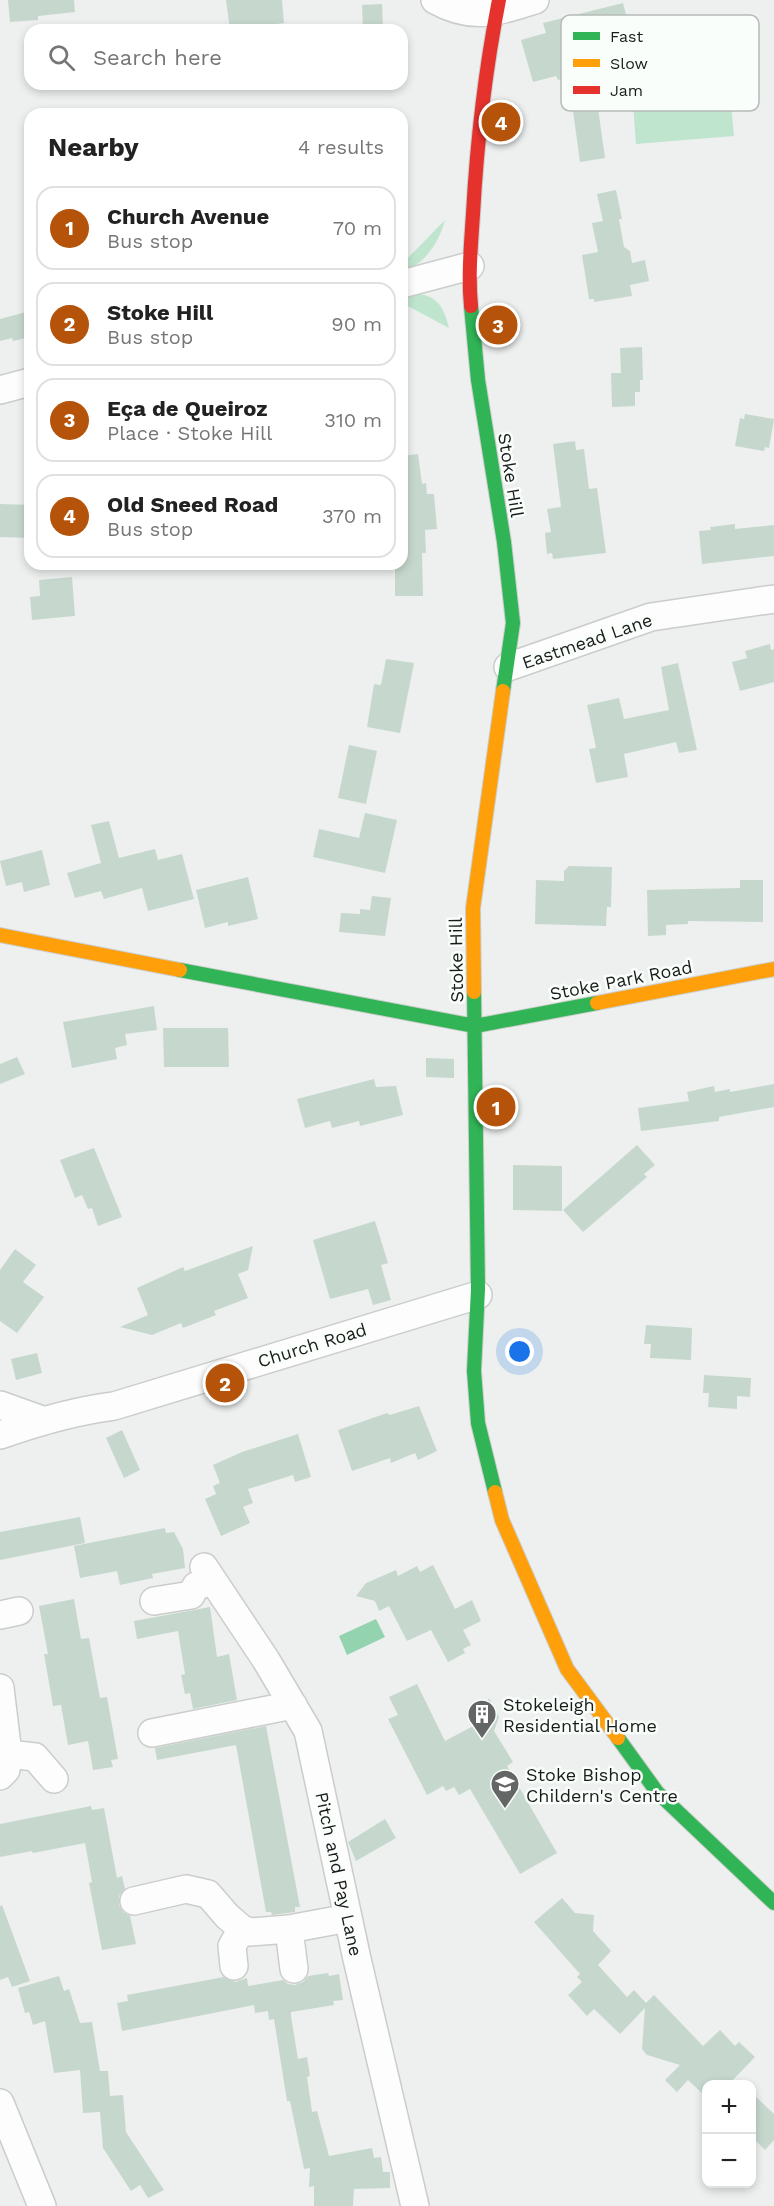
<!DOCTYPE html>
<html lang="en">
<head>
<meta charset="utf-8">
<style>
  :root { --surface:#fff; --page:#f2f2f2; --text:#222; --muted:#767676; --line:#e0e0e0; --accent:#b45309 }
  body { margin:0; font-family:"Work Sans",sans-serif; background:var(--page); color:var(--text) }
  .controls { position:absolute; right:18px; bottom:18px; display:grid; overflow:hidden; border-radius:12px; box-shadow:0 3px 9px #0003 }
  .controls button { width:54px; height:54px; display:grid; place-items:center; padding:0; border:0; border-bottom:2px solid var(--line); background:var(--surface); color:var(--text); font:30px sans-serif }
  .you { position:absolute; left:520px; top:1352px; width:21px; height:21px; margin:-15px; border:4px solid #fff; border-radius:50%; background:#1a73e8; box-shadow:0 0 0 9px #1a73e833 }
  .badge { display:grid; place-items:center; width:39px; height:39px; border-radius:50%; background:var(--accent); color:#fff; font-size:20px; font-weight:700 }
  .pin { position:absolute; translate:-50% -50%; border:3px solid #fff; box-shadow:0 2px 6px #0006 }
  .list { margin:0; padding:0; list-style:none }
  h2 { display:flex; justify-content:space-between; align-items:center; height:78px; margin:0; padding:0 24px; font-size:26px }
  h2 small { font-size:20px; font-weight:400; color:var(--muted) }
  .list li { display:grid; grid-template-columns:39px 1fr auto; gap:18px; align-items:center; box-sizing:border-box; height:84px; margin:0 12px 12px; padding:0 12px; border:2px solid var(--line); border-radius:18px }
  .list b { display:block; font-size:22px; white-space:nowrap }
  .list p { margin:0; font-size:20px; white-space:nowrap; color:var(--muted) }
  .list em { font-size:20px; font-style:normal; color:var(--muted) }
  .icon { flex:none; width:33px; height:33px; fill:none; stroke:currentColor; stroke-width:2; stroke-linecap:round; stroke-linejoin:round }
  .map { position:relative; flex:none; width:774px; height:2206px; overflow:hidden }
  .search { position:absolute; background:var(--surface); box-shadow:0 3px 9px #0003; left:24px; top:24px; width:384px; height:66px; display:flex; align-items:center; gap:15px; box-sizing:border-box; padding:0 21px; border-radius:18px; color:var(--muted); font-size:22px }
  .panel { position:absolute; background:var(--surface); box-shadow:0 3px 9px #0003; left:24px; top:108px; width:384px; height:462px; border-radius:18px }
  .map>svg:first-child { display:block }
</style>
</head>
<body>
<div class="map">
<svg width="774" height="2206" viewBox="0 0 774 2206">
  <rect width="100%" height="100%" fill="#edf0ee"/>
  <!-- green -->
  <path fill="#bfe5cf" d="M 729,82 L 734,136 L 636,144 L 632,90 Z
    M 445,220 C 439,242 425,265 402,271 L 402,264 Z
    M 402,293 C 431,293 442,298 449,328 L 402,303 Z"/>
  <!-- water -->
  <path fill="#94d3b0" d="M 376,1619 L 385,1637 L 347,1655 L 339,1636 Z"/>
  <!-- building -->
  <path fill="#c6d8ce" d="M 8,0 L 74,0 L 75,12 L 38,16 L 38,20 L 10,22 Z
    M 226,0 L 282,0 L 284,23 L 230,30 Z
    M 623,3 L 630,30 L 607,36 L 629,103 L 601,110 L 588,72 L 558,80 L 556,76 L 533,82 L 521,40 L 546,33 L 543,23 Z
    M 382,4 L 383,30 L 363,30 L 362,5 Z
    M 598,108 L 605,158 L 580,162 L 573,111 Z
    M 616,190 L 622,219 L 619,219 L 624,247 L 630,251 L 632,263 L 645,260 L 649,281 L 630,285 L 632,296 L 594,302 L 594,299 L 589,299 L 582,255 L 598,252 L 592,223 L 603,221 L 597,194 Z
    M 30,311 L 30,337 L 13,341 L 12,338 L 0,341 L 0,319 Z
    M 642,347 L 643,380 L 640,380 L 640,392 L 635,392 L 635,406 L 612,407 L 611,373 L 621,373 L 620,348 Z
    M 745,414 L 774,419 L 769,448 L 765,447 L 764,451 L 735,446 L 740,418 L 744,419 Z
    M 575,441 L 576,450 L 584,449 L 589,489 L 597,488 L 606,553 L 553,559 L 552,553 L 547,554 L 545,533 L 551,532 L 547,509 L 561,507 L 553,444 Z
    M 418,454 L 422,484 L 426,483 L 427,494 L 434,494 L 437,529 L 425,530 L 426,553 L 422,553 L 423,596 L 395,596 L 395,564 L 402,564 L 402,456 Z
    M 0,504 L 30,505 L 30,538 L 0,537 Z
    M 735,524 L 735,529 L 774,525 L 774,556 L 702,564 L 699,531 L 711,530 L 710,527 Z
    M 72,577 L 75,616 L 32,620 L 30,597 L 40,596 L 39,580 Z
    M 770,644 L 771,650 L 774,649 L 774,682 L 740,691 L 732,662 L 747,658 L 745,651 Z
    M 386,659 L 414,663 L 400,733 L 367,727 L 374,684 L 381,685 Z
    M 678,663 L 697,750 L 679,753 L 676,742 L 624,754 L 628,777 L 596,783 L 589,749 L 596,748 L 587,705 L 619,698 L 624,719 L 669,710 L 661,667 Z
    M 349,745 L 377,751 L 366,804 L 338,798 Z
    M 365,813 L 397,820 L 385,873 L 313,857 L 319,829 L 359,838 Z
    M 109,821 L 119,858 L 155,849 L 158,860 L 182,854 L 194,899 L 148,911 L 142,888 L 104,899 L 101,891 L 75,898 L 67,873 L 101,863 L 91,825 Z
    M 42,850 L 50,885 L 24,892 L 22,882 L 6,886 L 0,861 Z
    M 569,866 L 612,867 L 611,907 L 607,907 L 606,926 L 535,924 L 536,880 L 564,881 L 564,871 Z
    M 248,877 L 258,919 L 228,926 L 228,922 L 205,928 L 196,890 Z
    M 740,880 L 763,880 L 763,922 L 688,921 L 688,924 L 666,925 L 666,935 L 648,936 L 647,890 L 740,888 Z
    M 372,896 L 391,898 L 385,936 L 339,932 L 341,913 L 360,914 L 360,909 L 370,910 Z
    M 154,1006 L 157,1030 L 125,1034 L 127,1045 L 115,1048 L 117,1059 L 72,1068 L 63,1022 Z
    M 163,1028 L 228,1028 L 229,1067 L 164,1067 Z
    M 17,1057 L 25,1074 L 0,1084 L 0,1064 Z
    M 426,1058 L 454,1059 L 454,1078 L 426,1077 Z
    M 374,1079 L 376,1087 L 396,1086 L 403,1115 L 360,1126 L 359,1121 L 332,1128 L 330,1121 L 305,1128 L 297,1099 Z
    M 774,1084 L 774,1107 L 719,1117 L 719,1121 L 641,1131 L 638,1108 L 689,1101 L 687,1092 L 714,1086 L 715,1092 L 730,1089 L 730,1092 Z
    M 637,1145 L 655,1165 L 644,1174 L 647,1177 L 583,1232 L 563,1210 Z
    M 94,1148 L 122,1217 L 98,1226 L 92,1208 L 88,1209 L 82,1195 L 75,1198 L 60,1160 Z
    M 513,1165 L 562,1166 L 562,1211 L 513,1210 Z
    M 375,1221 L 388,1263 L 381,1265 L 391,1300 L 373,1305 L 368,1289 L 330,1299 L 313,1240 Z
    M 253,1246 L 248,1270 L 238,1274 L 248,1298 L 214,1311 L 216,1315 L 183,1328 L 181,1323 L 152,1335 L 120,1327 L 148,1315 L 137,1288 L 183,1267 L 185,1271 Z
    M 15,1249 L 36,1265 L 23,1282 L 44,1297 L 17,1333 L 0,1321 L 0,1270 Z
    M 646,1325 L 692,1328 L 691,1360 L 650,1358 L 651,1344 L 644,1344 Z
    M 37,1353 L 42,1373 L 16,1380 L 11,1359 Z
    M 704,1375 L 751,1378 L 750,1397 L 737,1396 L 737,1409 L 708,1407 L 709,1393 L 703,1393 Z
    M 419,1406 L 437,1451 L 418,1460 L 415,1453 L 391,1463 L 390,1458 L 352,1471 L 338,1430 L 387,1413 L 390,1415 Z
    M 122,1430 L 140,1470 L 124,1478 L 106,1438 Z
    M 298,1434 L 311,1477 L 295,1482 L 293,1475 L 248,1489 L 253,1503 L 243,1507 L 250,1523 L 221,1536 L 205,1499 L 216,1494 L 213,1486 L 220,1483 L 213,1465 L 242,1452 Z
    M 80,1517 L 85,1543 L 0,1560 L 0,1532 Z
    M 165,1528 L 166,1533 L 174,1532 L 183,1549 L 185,1568 L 152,1574 L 153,1578 L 120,1585 L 117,1571 L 80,1578 L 74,1546 Z
    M 433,1565 L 455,1609 L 472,1600 L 481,1621 L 463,1630 L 471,1645 L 463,1649 L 465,1653 L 448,1662 L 431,1630 L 407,1641 L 389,1606 L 379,1611 L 375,1601 L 356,1596 L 366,1583 L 396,1570 L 398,1576 L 417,1566 L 420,1572 Z
    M 74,1599 L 81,1639 L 89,1638 L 100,1698 L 107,1697 L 118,1759 L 111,1760 L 113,1767 L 93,1770 L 88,1741 L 68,1745 L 61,1705 L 53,1706 L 44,1654 L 48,1654 L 39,1606 Z
    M 210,1607 L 217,1657 L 229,1654 L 237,1700 L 193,1709 L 190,1693 L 185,1694 L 181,1675 L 185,1674 L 178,1631 L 137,1639 L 134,1621 Z
    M 417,1684 L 445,1741 L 479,1723 L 489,1698 L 499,1717 L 494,1731 L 513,1762 L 507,1766 L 557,1853 L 520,1874 L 470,1789 L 459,1795 L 454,1787 L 446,1791 L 443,1786 L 427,1795 L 388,1719 L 398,1715 L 389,1697 Z
    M 266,1726 L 300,1907 L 295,1907 L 295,1912 L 272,1915 L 271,1912 L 266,1912 L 236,1745 L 157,1760 L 155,1748 Z
    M 91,1806 L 92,1810 L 104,1808 L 117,1878 L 122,1876 L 125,1889 L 119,1896 L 119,1905 L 123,1912 L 130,1916 L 136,1944 L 102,1950 L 89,1883 L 92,1882 L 85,1843 L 33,1853 L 32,1851 L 0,1857 L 0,1824 Z
    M 385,1819 L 396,1838 L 356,1861 L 348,1842 Z
    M 562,1898 L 575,1913 L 594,1915 L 593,1931 L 611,1951 L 598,1965 L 627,1997 L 634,1990 L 646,2003 L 654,1995 L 703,2046 L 720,2030 L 735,2046 L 739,2042 L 755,2057 L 728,2085 L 706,2085 L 706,2097 L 688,2080 L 677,2092 L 665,2080 L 680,2065 L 647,2055 L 642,2049 L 645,2008 L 620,2034 L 594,2009 L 587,2016 L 568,1995 L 582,1982 L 577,1977 L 580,1974 L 534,1922 Z
    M 2,1905 L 30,1981 L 12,1987 L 8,1977 L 0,1980 L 0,1906 Z
    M 328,1973 L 329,1976 L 339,1974 L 343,2000 L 333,2001 L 334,2005 L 291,2012 L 291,2016 L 298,2059 L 307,2057 L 310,2076 L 307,2077 L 312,2112 L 317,2111 L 329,2156 L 372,2148 L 374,2158 L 381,2157 L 383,2172 L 390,2172 L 390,2188 L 354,2189 L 353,2206 L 314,2206 L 314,2186 L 309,2187 L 310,2168 L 304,2169 L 290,2101 L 287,2101 L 274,2019 L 269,2020 L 268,2011 L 255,2013 L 254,2005 L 122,2031 L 117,2003 L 128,2001 L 127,1995 L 224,1977 L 235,1982 L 247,1978 L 248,1986 L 283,1980 L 288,1984 L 295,1985 L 303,1982 L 308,1976 Z
    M 59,1976 L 64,1991 L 69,1989 L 80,2023 L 92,2022 L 100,2071 L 108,2071 L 110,2096 L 123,2095 L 126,2132 L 164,2190 L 148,2198 L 140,2185 L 131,2191 L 103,2148 L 100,2112 L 83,2113 L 80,2070 L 54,2073 L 45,2021 L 33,2025 L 29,2012 L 25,2013 L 18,1988 Z
    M 752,2093 L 774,2114 L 774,2140 L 765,2150 L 752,2137 Z"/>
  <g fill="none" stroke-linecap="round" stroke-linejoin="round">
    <!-- street casing -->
    <g stroke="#cbcdcb" stroke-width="30">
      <path id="street" d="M 435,0 C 473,21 496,12 535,0
        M 402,284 L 470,266
        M 0,390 L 30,382
        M 508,667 L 651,617 L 774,599
        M 0,1405 L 42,1420
        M 0,1435 C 37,1422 74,1411 114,1406 L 478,1295
        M 204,1567 L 266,1660 L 308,1731 L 357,1959 L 415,2206
        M 154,1601 L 191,1595 L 196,1586 L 212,1581
        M 0,1615 L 19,1611
        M 0,1688 L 8,1754 L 6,1770 L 0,1776
        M 152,1733 L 293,1705
        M 8,1754 L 35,1757 L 54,1779
        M 134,1901 L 186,1889 L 208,1894 L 227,1916 L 242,1929 L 250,1932 L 289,1929 L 348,1918
        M 289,1929 L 294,1969
        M 234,1966 L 232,1946 L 242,1929
        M 0,2103 L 42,2206"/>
    </g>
    <!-- fast casing -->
    <g stroke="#cbcdcb" stroke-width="16">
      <path id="fast" d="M 471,306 L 478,380 L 504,542 L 513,623 L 503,691
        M 180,970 L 475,1026 L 597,1003
        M 474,992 L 478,1289 L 474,1371 L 478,1423 L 495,1492
        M 618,1738 L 657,1792 L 774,1903"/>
    </g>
    <!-- slow casing -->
    <g stroke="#cbcdcb" stroke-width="16">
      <path id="slow" d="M 0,935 L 180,970
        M 474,992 L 473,908 L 503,691
        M 597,1003 L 774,969
        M 495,1492 L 502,1520 L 567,1669 L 618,1738"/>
    </g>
    <!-- jam casing -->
    <g stroke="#cbcdcb" stroke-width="16">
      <path id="jam" d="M 471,306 C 468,275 471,245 473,214 C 477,142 485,71 499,0"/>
    </g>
    <!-- street -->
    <use href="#street" stroke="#fcfdfc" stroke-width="27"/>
    <!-- fast -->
    <use href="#fast" stroke="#30b455" stroke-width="14"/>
    <!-- slow -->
    <use href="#slow" stroke="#ff9f0a" stroke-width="14"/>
    <!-- jam -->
    <use href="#jam" stroke="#e5322d" stroke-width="14"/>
  </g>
  <!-- icons -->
  <defs>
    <g id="building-pin" transform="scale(1.5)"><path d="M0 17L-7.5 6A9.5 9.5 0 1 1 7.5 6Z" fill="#646665" stroke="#f9fefb"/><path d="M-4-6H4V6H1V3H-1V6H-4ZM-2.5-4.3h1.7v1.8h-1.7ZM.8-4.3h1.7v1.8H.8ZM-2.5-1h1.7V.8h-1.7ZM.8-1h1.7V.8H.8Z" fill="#fff"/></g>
    <g id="school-pin" transform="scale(1.5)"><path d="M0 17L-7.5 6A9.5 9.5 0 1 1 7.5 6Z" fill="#646665" stroke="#f9fefb"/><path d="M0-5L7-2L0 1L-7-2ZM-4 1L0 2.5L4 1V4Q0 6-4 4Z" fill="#fff"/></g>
  </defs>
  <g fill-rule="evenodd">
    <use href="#building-pin" x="482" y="1714"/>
    <use href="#school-pin" x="505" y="1784"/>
  </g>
  <g text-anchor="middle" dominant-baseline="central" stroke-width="5" stroke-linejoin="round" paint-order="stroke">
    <!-- street labels -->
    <g font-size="18" fill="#1a1c1b" stroke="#f9fefb">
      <text transform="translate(511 475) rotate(81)">Stoke Hill</text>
      <text transform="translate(587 641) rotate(-19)">Eastmead Lane</text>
      <text transform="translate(456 960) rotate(-91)">Stoke Hill</text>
      <text transform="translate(621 980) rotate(-11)">Stoke Park Road</text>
      <text transform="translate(312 1345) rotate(-17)">Church Road</text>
      <text transform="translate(339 1874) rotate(78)">Pitch and Pay Lane</text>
    </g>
    <!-- poi labels -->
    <g font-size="18" fill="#1a1c1b" stroke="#f9fefb" text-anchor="start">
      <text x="503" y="1704">Stokeleigh<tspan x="503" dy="21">Residential Home</tspan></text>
      <text x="526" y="1774">Stoke Bishop<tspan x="526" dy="21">Childern's Centre</tspan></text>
    </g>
  </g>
  <!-- legend -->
  <rect x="561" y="15" width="198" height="96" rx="9" fill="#f9fefb" stroke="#b6bab8" stroke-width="1.5"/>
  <rect x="573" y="32" width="27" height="8" fill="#30b455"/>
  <rect x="573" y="59" width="27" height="8" fill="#ff9f0a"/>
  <rect x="573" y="86" width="27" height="8" fill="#e5322d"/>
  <g font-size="16" fill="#1a1c1b">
    <text x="610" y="42">Fast</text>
    <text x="610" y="69">Slow</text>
    <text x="610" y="96">Jam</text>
  </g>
</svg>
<div class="controls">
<button>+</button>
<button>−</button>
</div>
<div class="you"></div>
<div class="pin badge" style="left:496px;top:1107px">1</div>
<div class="pin badge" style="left:225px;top:1383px">2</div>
<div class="pin badge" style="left:498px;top:325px">3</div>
<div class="pin badge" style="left:501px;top:122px">4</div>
<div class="search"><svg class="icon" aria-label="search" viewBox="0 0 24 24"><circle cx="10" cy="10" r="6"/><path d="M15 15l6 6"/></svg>Search here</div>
<section class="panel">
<h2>Nearby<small>4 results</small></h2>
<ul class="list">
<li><span class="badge">1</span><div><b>Church Avenue</b><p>Bus stop</p></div><em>70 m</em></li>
<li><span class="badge">2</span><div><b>Stoke Hill</b><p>Bus stop</p></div><em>90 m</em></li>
<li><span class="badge">3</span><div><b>Eça de Queiroz</b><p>Place · Stoke Hill</p></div><em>310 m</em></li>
<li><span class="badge">4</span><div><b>Old Sneed Road</b><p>Bus stop</p></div><em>370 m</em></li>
</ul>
</section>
</div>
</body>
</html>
